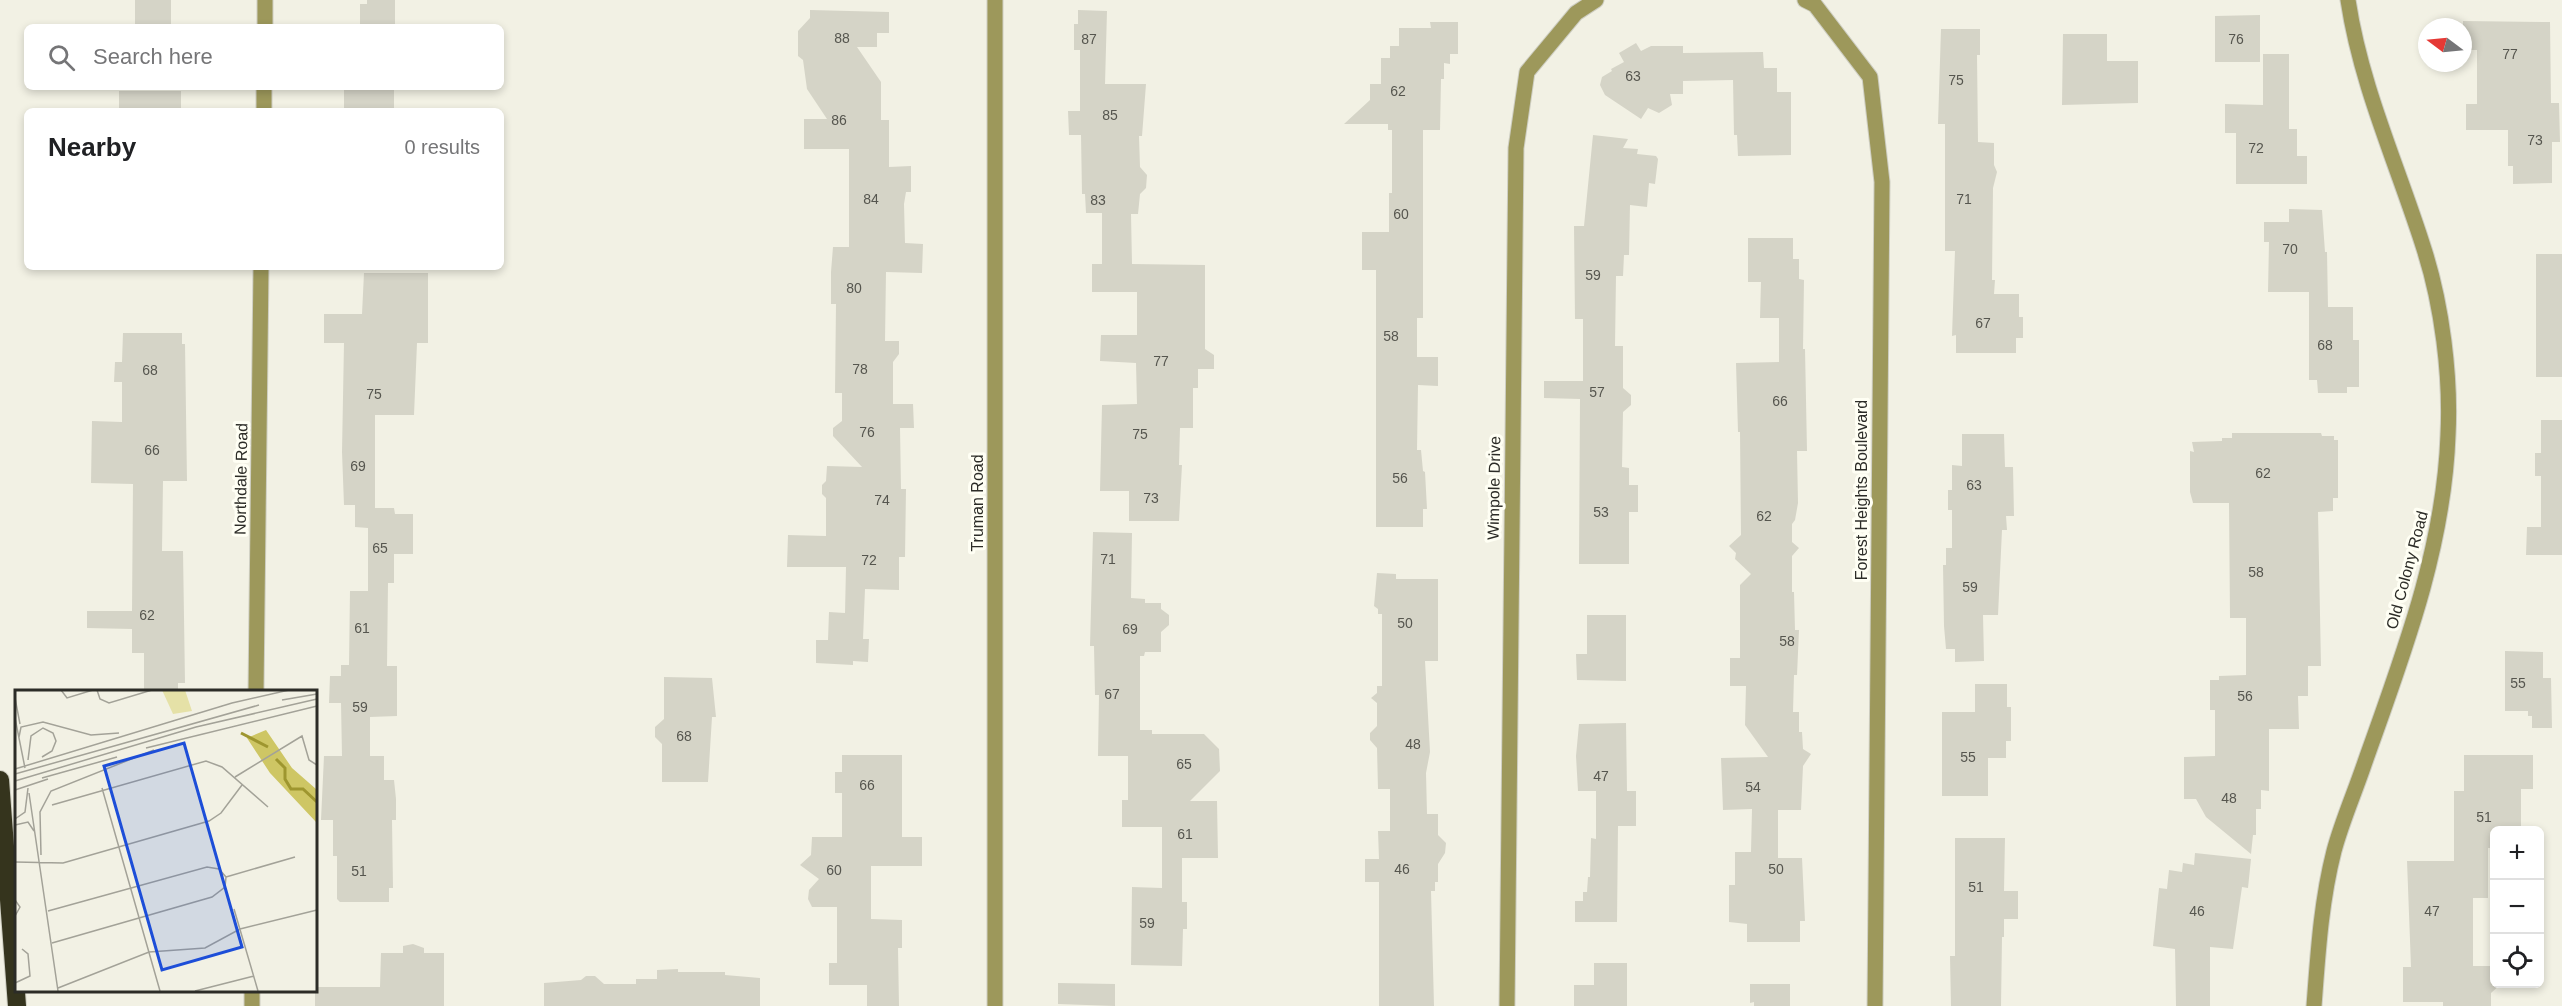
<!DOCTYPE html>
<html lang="en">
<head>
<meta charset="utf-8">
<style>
  :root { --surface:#fff; --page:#f2f2f2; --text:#202124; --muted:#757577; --line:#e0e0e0 }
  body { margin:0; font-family:Helvetica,sans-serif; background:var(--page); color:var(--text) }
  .controls { position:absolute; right:18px; bottom:18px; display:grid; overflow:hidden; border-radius:9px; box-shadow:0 3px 9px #0003 }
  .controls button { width:54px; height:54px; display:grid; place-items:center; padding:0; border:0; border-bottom:2px solid var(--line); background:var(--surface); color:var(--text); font:30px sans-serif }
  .compass { position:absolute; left:2418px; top:18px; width:54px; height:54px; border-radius:50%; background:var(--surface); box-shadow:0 3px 9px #0003; rotate:286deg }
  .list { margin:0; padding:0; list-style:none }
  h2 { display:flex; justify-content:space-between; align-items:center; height:78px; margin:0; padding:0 24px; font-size:26px }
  h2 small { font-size:20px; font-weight:400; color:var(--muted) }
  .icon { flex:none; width:33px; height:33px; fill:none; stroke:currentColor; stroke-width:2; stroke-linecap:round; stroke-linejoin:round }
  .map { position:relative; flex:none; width:2562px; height:1006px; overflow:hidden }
  .search { position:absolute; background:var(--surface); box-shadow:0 3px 9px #0003; left:24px; top:24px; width:480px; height:66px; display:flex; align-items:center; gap:15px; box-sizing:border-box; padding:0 21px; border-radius:9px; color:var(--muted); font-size:22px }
  .panel { position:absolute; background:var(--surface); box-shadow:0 3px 9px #0003; left:24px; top:108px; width:480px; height:162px; border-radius:9px }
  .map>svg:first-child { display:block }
</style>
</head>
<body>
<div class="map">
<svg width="2562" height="1006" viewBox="0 0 2562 1006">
  <rect width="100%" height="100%" fill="#f2f1e4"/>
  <!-- building -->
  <path fill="#d5d4c7" d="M 135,0 L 171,0 L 171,27 L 135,27 Z
    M 367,0 L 395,0 L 395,27 L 360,27 L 360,4 L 367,4 Z
    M 810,10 L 889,12 L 889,33 L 877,33 L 877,47 L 857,47 L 881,82 L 881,120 L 889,120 L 889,167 L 911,166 L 911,192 L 906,192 L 904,204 L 905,243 L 923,244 L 922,273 L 886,272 L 885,341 L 899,341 L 899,354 L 893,362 L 893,404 L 913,404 L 914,428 L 900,428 L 901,489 L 906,489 L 905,557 L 899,557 L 899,590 L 865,589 L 863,639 L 869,639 L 868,662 L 853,661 L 853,665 L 816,663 L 816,640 L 828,640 L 829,612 L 845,613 L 846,567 L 787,567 L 788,535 L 826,536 L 826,498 L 822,494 L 822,485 L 826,481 L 827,466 L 862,467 L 833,436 L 833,428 L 842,421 L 842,393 L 835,393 L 836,304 L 831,304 L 831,272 L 833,247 L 849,247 L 849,149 L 804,149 L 804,119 L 827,119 L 807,89 L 803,60 L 798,56 L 798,31 L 810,18 Z
    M 1078,10 L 1107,11 L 1105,84 L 1146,84 L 1142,136 L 1139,136 L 1140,167 L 1147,175 L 1146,188 L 1140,194 L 1138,214 L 1131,214 L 1132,264 L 1205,265 L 1205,349 L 1214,355 L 1214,369 L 1198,369 L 1198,388 L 1193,388 L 1193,428 L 1180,428 L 1179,465 L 1182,465 L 1179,521 L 1129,521 L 1129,491 L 1100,491 L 1102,405 L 1137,404 L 1136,363 L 1100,361 L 1101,335 L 1137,335 L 1137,292 L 1092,292 L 1092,264 L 1102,264 L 1102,213 L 1086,213 L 1085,194 L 1082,194 L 1081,135 L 1069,135 L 1068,111 L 1080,111 L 1080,50 L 1074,50 L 1074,24 L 1078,24 Z
    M 2260,15 L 2260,62 L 2215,62 L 2215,16 Z
    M 2463,21 L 2550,22 L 2551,103 L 2559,103 L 2560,142 L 2552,142 L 2552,183 L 2513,184 L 2513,166 L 2508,166 L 2508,130 L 2466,130 L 2466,104 L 2477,104 L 2477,50 L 2463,50 Z
    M 1430,22 L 1458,22 L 1458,54 L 1450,54 L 1450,64 L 1444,63 L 1444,79 L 1441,79 L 1440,130 L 1423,130 L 1423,318 L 1417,318 L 1417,357 L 1438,357 L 1438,386 L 1418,385 L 1417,450 L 1421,450 L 1423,471 L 1425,472 L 1427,509 L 1423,509 L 1423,527 L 1376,527 L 1376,270 L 1362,270 L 1362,232 L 1389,232 L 1389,193 L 1392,193 L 1392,130 L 1388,130 L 1388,124 L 1344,124 L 1370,100 L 1370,84 L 1381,84 L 1381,58 L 1390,58 L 1390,46 L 1399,46 L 1399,28 L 1431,28 Z
    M 1941,29 L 1980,29 L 1980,55 L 1977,55 L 1978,142 L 1994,143 L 1994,165 L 1997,172 L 1993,188 L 1992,280 L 1995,280 L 1994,294 L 2019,294 L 2019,317 L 2023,317 L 2023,338 L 2016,338 L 2016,353 L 1956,353 L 1956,335 L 1952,336 L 1955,251 L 1945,251 L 1945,124 L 1938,124 Z
    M 2063,34 L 2107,34 L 2107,61 L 2138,61 L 2138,103 L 2062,105 Z
    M 1636,43 L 1641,51 L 1651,46 L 1683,46 L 1683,53 L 1763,52 L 1764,68 L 1777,68 L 1777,92 L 1791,92 L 1791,155 L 1738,156 L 1737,135 L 1734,135 L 1733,80 L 1683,81 L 1683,94 L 1670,94 L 1672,105 L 1659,113 L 1648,108 L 1641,119 L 1605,95 L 1600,85 L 1602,77 L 1612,71 L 1611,69 L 1624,62 L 1619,53 Z
    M 2263,54 L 2289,54 L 2289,129 L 2297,129 L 2297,156 L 2307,156 L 2307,184 L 2236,184 L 2236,133 L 2225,133 L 2225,104 L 2263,105 Z
    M 344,87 L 394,87 L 394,111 L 344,111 Z
    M 119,91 L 181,91 L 181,111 L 119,111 Z
    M 1593,135 L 1628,139 L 1623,148 L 1638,149 L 1637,154 L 1656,156 L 1658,159 L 1655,184 L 1649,183 L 1647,207 L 1630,205 L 1629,255 L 1624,255 L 1623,276 L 1616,276 L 1615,346 L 1623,346 L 1623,388 L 1631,395 L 1631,405 L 1623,412 L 1622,467 L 1629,468 L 1629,485 L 1638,485 L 1638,512 L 1629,512 L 1629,564 L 1579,564 L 1580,399 L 1544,398 L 1544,381 L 1583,381 L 1583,319 L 1575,319 L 1574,226 L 1584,226 Z
    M 2289,209 L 2322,210 L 2325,252 L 2327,252 L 2328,307 L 2353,307 L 2353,340 L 2359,340 L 2359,387 L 2347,387 L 2347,393 L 2318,393 L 2317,380 L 2309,380 L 2309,292 L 2268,292 L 2269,242 L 2264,242 L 2264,222 L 2289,222 Z
    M 1748,238 L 1793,238 L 1793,259 L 1799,259 L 1799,279 L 1804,280 L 1803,349 L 1805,349 L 1807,451 L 1797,451 L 1798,503 L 1795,520 L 1792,524 L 1792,542 L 1799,548 L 1792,556 L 1792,592 L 1794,592 L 1795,630 L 1799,630 L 1797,675 L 1794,675 L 1793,712 L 1799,712 L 1799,732 L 1802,732 L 1803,749 L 1811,754 L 1803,766 L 1801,810 L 1778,810 L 1778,858 L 1802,858 L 1805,921 L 1800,921 L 1800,942 L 1747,942 L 1747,924 L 1729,922 L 1729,885 L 1735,885 L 1735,852 L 1751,852 L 1752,809 L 1723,810 L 1721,758 L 1768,757 L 1745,725 L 1746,686 L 1730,686 L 1730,658 L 1740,658 L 1740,585 L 1751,574 L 1735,559 L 1736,553 L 1729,546 L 1741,535 L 1740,432 L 1738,432 L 1736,363 L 1779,362 L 1779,318 L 1760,318 L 1761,282 L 1748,282 Z
    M 2536,254 L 2562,254 L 2562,377 L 2536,377 Z
    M 364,273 L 428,273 L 428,343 L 417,343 L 414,415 L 375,415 L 375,508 L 394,508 L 395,514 L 413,514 L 413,554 L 394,554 L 394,583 L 388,583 L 387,666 L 397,666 L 397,716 L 370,717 L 370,756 L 384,756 L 384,780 L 394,780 L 396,799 L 396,820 L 392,820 L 393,888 L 389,888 L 389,902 L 340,902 L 337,899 L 337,856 L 333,856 L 333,820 L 321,820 L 324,756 L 342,756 L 341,703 L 329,703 L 330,676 L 341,676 L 341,665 L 349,665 L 350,591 L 368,591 L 368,528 L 355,527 L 355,505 L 344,505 L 342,452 L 344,343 L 324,343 L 324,314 L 362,314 Z
    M 123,333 L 182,333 L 182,344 L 185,344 L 187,481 L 163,481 L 162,551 L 183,551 L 185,683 L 178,683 L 178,691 L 144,691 L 144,653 L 132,653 L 132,629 L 87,628 L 87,611 L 132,611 L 133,484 L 91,483 L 92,421 L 122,422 L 122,382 L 114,382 L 115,362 L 122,362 Z
    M 2541,420 L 2562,420 L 2562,555 L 2526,555 L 2527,527 L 2541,527 L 2541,476 L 2535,476 L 2535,453 L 2541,453 Z
    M 2232,433 L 2321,433 L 2322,436 L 2334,436 L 2334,440 L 2338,440 L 2338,498 L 2333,498 L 2333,511 L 2318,512 L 2321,666 L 2308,666 L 2308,696 L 2298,696 L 2299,729 L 2269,729 L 2269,791 L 2261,790 L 2261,809 L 2256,809 L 2256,835 L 2253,835 L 2251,854 L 2206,817 L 2196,799 L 2184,799 L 2184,757 L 2215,756 L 2215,710 L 2210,710 L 2210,680 L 2219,680 L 2219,676 L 2246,675 L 2246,618 L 2230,618 L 2229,503 L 2193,503 L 2190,492 L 2190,451 L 2194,452 L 2192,442 L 2222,441 L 2222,438 L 2232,438 Z
    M 1962,434 L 2004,434 L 2005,467 L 2013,467 L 2014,516 L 2006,516 L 2007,530 L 2002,530 L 1998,615 L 1983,615 L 1984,661 L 1955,662 L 1955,649 L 1946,649 L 1944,626 L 1943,565 L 1946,565 L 1946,548 L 1952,548 L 1952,510 L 1948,510 L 1948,490 L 1952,490 L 1952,465 L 1962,466 Z
    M 1093,532 L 1132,533 L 1131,598 L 1145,599 L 1145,603 L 1161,603 L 1161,609 L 1169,615 L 1169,625 L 1161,632 L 1161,652 L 1145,652 L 1144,656 L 1140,656 L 1140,730 L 1152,730 L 1152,734 L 1204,734 L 1219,749 L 1220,771 L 1190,801 L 1217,801 L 1218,858 L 1182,858 L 1182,902 L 1187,902 L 1187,929 L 1183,929 L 1182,966 L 1131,965 L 1132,887 L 1162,888 L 1162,827 L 1122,827 L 1122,800 L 1128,800 L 1128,756 L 1098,756 L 1099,695 L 1095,695 L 1094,646 L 1090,646 Z
    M 1377,573 L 1396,574 L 1396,579 L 1438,579 L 1438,661 L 1425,661 L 1430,752 L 1426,773 L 1427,814 L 1438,814 L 1438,835 L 1446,843 L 1445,853 L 1438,864 L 1438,882 L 1435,882 L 1435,891 L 1431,891 L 1434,1006 L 1379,1006 L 1379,882 L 1365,882 L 1365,859 L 1379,859 L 1378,831 L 1390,831 L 1390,789 L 1378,789 L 1377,748 L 1370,740 L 1370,733 L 1377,726 L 1377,703 L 1371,698 L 1377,693 L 1377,686 L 1382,686 L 1382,614 L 1378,614 L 1378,609 L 1374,606 Z
    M 1587,615 L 1626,615 L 1626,681 L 1577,680 L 1576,654 L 1587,654 Z
    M 2505,651 L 2543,652 L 2543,678 L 2551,678 L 2552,728 L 2532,728 L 2532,716 L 2528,716 L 2528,711 L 2505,711 Z
    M 664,677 L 712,678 L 716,717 L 712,717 L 708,782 L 662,782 L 662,744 L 655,737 L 655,727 L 664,719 Z
    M 1975,684 L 2007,684 L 2007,707 L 2011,707 L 2011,741 L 2006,741 L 2006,758 L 1988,758 L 1988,796 L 1942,796 L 1942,712 L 1975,712 Z
    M 1626,723 L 1627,791 L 1636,791 L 1636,826 L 1618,826 L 1617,922 L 1575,922 L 1575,901 L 1583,901 L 1583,892 L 1587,892 L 1588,877 L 1590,877 L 1591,838 L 1596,839 L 1596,791 L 1578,791 L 1576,756 L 1579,724 Z
    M 842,755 L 902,755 L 902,837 L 922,837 L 922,866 L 871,866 L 871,919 L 902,920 L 902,948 L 898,948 L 899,1006 L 867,1006 L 867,985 L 829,985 L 829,963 L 837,963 L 837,907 L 812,907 L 808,899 L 809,890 L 819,879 L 800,865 L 811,855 L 812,837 L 842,837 L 842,793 L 835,793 L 835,772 L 842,772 Z
    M 2464,755 L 2533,755 L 2533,789 L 2521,789 L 2521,831 L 2494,831 L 2494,848 L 2488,848 L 2488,898 L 2473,898 L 2473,966 L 2494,966 L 2494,984 L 2500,985 L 2491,993 L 2491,1006 L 2443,1006 L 2443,1002 L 2403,1002 L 2403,967 L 2411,967 L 2407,861 L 2454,861 L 2454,791 L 2464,791 Z
    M 1955,838 L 2005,838 L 2004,891 L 2018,891 L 2018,919 L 2004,919 L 2004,937 L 2002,937 L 2001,1006 L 1951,1006 L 1950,956 L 1955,956 Z
    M 2195,853 L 2251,859 L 2248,888 L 2242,887 L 2233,949 L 2210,947 L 2210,1006 L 2176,1006 L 2175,949 L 2153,946 L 2159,888 L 2167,889 L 2169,870 L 2182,872 L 2183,863 L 2194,865 Z
    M 413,944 L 424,948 L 424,953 L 444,953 L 444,1006 L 315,1006 L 315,987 L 380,987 L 381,953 L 403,953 L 403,946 Z
    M 1594,963 L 1627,963 L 1627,1006 L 1574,1006 L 1574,985 L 1594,985 Z
    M 678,969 L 678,972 L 725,972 L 725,975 L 760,978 L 760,1006 L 544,1006 L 544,983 L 581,980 L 586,976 L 595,976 L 604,984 L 636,984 L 636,979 L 657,979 L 657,970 Z
    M 1058,983 L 1115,984 L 1115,1006 L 1058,1004 Z
    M 1750,984 L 1790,984 L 1790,1006 L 1754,1006 L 1754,1002 L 1750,1003 Z"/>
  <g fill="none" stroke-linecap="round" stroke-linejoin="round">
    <!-- minor casing -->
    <g stroke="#cecec2" stroke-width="17">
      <path id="minor" d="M 995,0 L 995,1006
        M 1805,0 L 1815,5 L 1870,77 L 1882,182 L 1875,1006
        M 265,27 L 265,0
        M 264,111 L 264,87
        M 256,691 L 261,267
        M 252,1006 L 252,990
        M 1507,1006 L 1516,148 L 1527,72 L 1576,13 L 1596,0
        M 2314,1006 C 2318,953 2321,902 2334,851 C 2342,821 2355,792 2365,762 C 2403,655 2444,549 2448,435 C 2451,376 2442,305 2424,249 C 2398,166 2361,87 2348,0"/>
    </g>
    <!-- motorway casing -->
    <g stroke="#cecec2" stroke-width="20">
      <path id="motorway" d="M 0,780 L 17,1006"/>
    </g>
    <!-- minor -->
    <use href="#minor" stroke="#9d985b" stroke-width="15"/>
    <!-- motorway -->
    <use href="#motorway" stroke="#35341d" stroke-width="18"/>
  </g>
  <g text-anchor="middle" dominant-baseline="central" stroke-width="6" stroke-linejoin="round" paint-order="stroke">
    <!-- number labels -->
    <g font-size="14" fill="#56564f">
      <text x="842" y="38">88</text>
      <text x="1089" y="39">87</text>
      <text x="2236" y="39">76</text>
      <text x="2510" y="54">77</text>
      <text x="1633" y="76">63</text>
      <text x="1956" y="80">75</text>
      <text x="1398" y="91">62</text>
      <text x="1110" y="115">85</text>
      <text x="839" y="120">86</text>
      <text x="2535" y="140">73</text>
      <text x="2256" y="148">72</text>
      <text x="871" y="199">84</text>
      <text x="1964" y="199">71</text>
      <text x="1098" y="200">83</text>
      <text x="1401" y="214">60</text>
      <text x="2290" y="249">70</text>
      <text x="1593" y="275">59</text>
      <text x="854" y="288">80</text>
      <text x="1983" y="323">67</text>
      <text x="1391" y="336">58</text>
      <text x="2325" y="345">68</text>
      <text x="1161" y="361">77</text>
      <text x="860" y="369">78</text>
      <text x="150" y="370">68</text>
      <text x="1597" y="392">57</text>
      <text x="374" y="394">75</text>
      <text x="1780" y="401">66</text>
      <text x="867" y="432">76</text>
      <text x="1140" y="434">75</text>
      <text x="152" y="450">66</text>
      <text x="358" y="466">69</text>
      <text x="2263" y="473">62</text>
      <text x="1400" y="478">56</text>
      <text x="1974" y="485">63</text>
      <text x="1151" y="498">73</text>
      <text x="882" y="500">74</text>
      <text x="1601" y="512">53</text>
      <text x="1764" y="516">62</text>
      <text x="380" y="548">65</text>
      <text x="1108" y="559">71</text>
      <text x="869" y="560">72</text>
      <text x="2256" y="572">58</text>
      <text x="1970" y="587">59</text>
      <text x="147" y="615">62</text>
      <text x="1405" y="623">50</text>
      <text x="362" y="628">61</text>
      <text x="1130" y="629">69</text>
      <text x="1787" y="641">58</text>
      <text x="2518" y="683">55</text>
      <text x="1112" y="694">67</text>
      <text x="2245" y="696">56</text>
      <text x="360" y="707">59</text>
      <text x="684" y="736">68</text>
      <text x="1413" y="744">48</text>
      <text x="1968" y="757">55</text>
      <text x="1184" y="764">65</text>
      <text x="1601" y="776">47</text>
      <text x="867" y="785">66</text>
      <text x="1753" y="787">54</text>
      <text x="2229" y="798">48</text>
      <text x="2484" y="817">51</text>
      <text x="1185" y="834">61</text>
      <text x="1402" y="869">46</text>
      <text x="1776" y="869">50</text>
      <text x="834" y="870">60</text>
      <text x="359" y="871">51</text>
      <text x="1976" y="887">51</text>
      <text x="2197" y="911">46</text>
      <text x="2432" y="911">47</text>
      <text x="1147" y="923">59</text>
    </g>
    <!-- street labels -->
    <g font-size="16" fill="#2c2c27" stroke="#fffff4">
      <text transform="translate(241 479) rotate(-89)">Northdale Road</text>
      <text transform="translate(1494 488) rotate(-89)">Wimpole Drive</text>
      <text transform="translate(1861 490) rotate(-90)">Forest Heights Boulevard</text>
      <text transform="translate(977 503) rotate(-90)">Truman Road</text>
      <text transform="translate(2407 570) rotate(-75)">Old Colony Road</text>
    </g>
  </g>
  <!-- overview -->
  <g transform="translate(15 690)">
    <rect width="302" height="302" fill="#f2f1e4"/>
    <path d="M 147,0 L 170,0 L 177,21 L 158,24 Z" fill="#e5e1a7"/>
    <path d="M 251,40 L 277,78 L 301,99 L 301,132 L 255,83 L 232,48 Z" fill="#cec664"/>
    <path fill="none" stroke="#9e962f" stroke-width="3" d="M 226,43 L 253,57M 261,69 L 270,78 L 270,89 L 276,99 L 288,99 L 302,112"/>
    <path fill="none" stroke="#a3a298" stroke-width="1.5" d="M 46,0 L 52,8 L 78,0M 82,0 L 85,9 L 94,13 L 137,0M 0,8 L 5,34M 267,10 L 302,4M 0,28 L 10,78M 4,47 L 6,37 L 28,32 L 76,45 L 104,43M 131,58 L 302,16M 13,70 L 16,46 L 28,38 L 38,43 L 41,51 L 37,61 L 27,67M 0,79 L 217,13 L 274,0M 0,84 L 244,15M 220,87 L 287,46 L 294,70 L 302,75M 27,88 L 102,67M 0,91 L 181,37 L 302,9M 87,98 L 145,301M 0,100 L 33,89M 14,103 L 43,301M 37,115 L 191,71 L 207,77 L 253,117M 0,129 L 10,122 L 13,98M 0,135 L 13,132 L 19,141M 26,165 L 25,122 L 36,101 L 139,60M 0,172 L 48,173 L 194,131 L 206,123 L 227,95M 211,187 L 280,167M 0,210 L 5,217 L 0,226M 219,219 L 243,301M 33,221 L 192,177 L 204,179 L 211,187M 37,253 L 197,207 L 210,197 L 211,187M 0,293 L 15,286 L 13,264 L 7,259M 43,298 L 134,262 L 190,258 L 225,239 L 302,220M 180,301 L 239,286"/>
    <path fill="#1d4ed8" fill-opacity="0.15" stroke="#1d4ed8" stroke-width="3" d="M 169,53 L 227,257 L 147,280 L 89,76 Z"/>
    <rect width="302" height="302" fill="none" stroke="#2c2c27" stroke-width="3"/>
  </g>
</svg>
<div class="controls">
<button>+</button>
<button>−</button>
<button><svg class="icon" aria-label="locate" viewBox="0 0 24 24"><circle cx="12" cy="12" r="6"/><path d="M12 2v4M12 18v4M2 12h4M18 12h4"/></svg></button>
</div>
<svg class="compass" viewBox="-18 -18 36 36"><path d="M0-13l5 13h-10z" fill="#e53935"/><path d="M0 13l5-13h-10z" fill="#757577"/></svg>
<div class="search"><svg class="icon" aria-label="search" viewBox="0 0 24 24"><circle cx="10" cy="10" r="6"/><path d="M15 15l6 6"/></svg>Search here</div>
<section class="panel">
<h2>Nearby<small>0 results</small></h2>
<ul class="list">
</ul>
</section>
</div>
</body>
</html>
